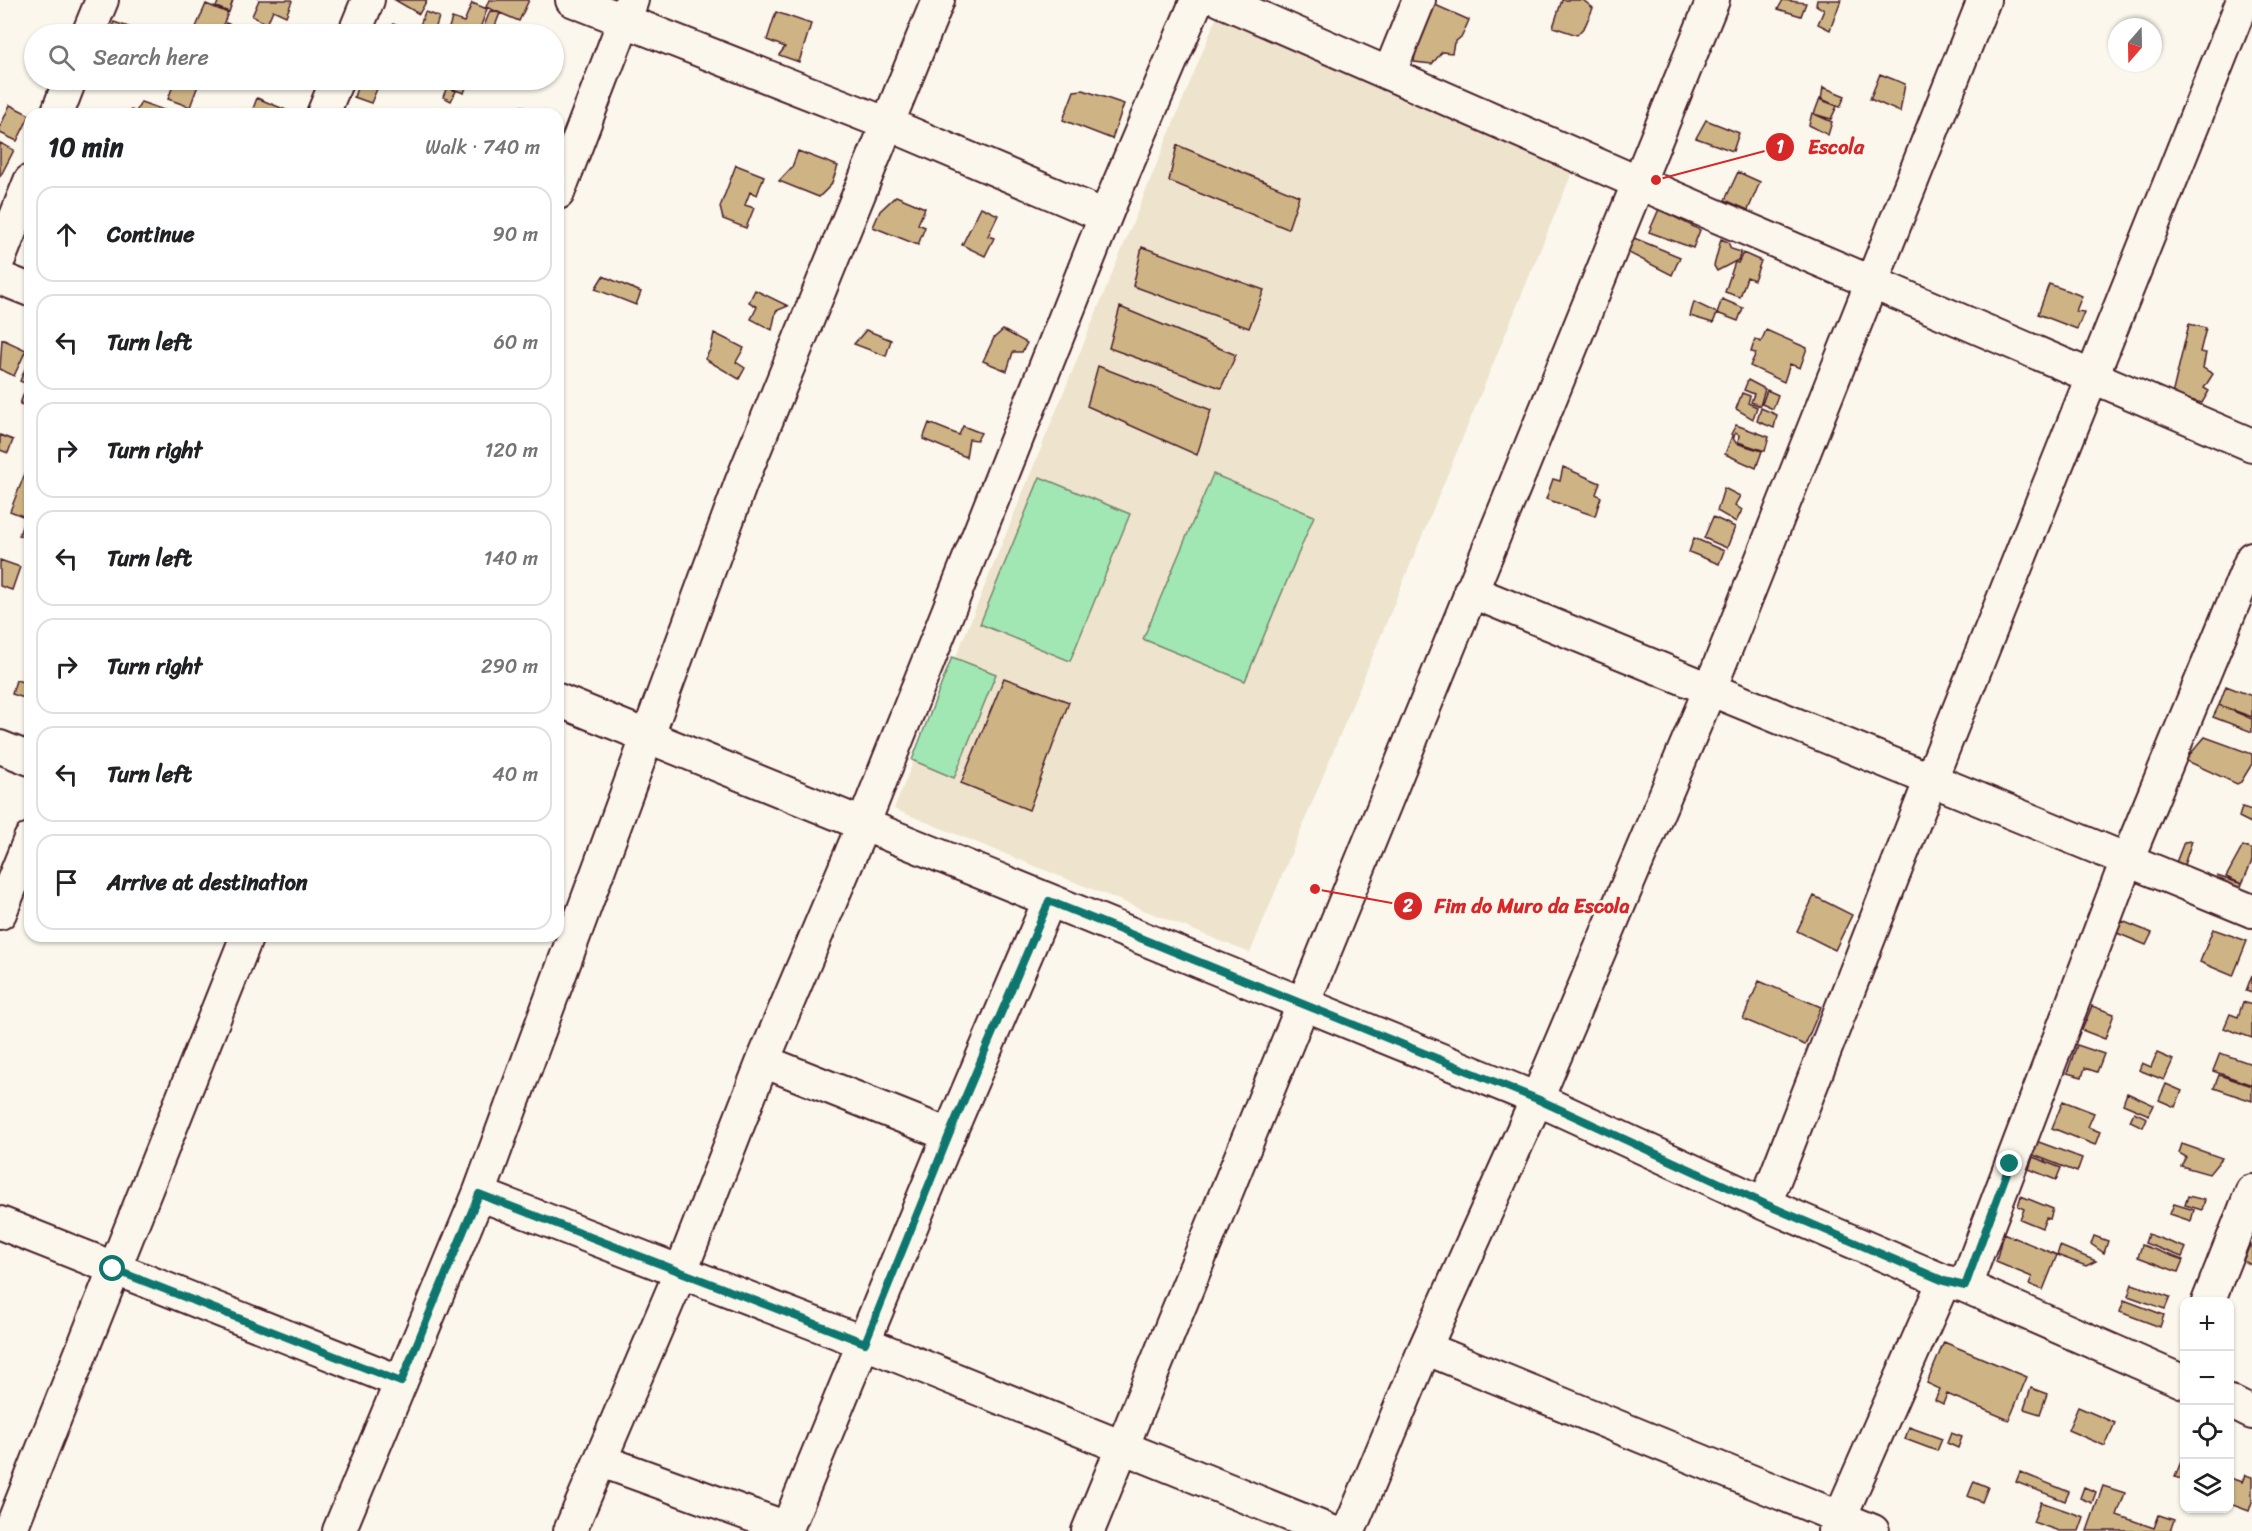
<!DOCTYPE html>
<html lang="en">
<head>
<meta charset="utf-8">
<style>
  :root { --surface:#fff; --page:#f6f6f6; --text:#202124; --muted:#757577; --line:#e0e0e0 }
  body { margin:0; font-family:Sriracha,sans-serif; background:var(--page); color:var(--text) }
  .controls { position:absolute; right:18px; bottom:18px; display:grid; overflow:hidden; border-radius:12px; box-shadow:0 2px 4px #0004 }
  .controls button { width:54px; height:54px; display:grid; place-items:center; padding:0; border:0; border-bottom:2px solid var(--line); background:var(--surface); color:var(--text); font:30px sans-serif }
  .compass { position:absolute; left:2108px; top:18px; width:54px; height:54px; border-radius:50%; background:var(--surface); box-shadow:0 2px 4px #0004; rotate:200deg }
  .stop { position:absolute; width:18px; height:18px; margin:-14px; border:4px solid #0f766e; border-radius:50%; background:#fff }
  .stop.end { background:#0f766e; border-color:#fff; box-shadow:0 2px 6px #0008 }
  .list { margin:0; padding:0; list-style:none }
  h2 { display:flex; justify-content:space-between; align-items:center; height:78px; margin:0; padding:0 24px; font-size:26px }
  h2 small { font-size:20px; font-weight:400; color:var(--muted) }
  .list li { display:grid; grid-template-columns:39px 1fr auto; gap:18px; align-items:center; box-sizing:border-box; height:96px; margin:0 12px 12px; padding:0 12px; border:2px solid var(--line); border-radius:18px }
  .list b { display:block; font-size:22px; white-space:nowrap }
  .list em { font-size:20px; font-style:normal; color:var(--muted) }
  .icon { flex:none; width:33px; height:33px; fill:none; stroke:currentColor; stroke-width:2; stroke-linecap:round; stroke-linejoin:round }
  .map { position:relative; flex:none; width:2252px; height:1531px; overflow:hidden }
  .search { position:absolute; background:var(--surface); box-shadow:0 2px 4px #0004; left:24px; top:24px; width:540px; height:66px; display:flex; align-items:center; gap:15px; box-sizing:border-box; padding:0 21px; border-radius:33px; color:var(--muted); font-size:22px }
  .panel { position:absolute; background:var(--surface); box-shadow:0 2px 4px #0004; left:24px; top:108px; width:540px; height:834px; border-radius:18px }
  .map>svg:first-child { display:block }
</style>
</head>
<body>
<div class="map">
<svg width="2252" height="1531" viewBox="0 0 2252 1531">
  <rect width="100%" height="100%" fill="#fbf7ec"/>
  <filter id="ink" filterUnits="userSpaceOnUse"><feTurbulence type="fractalNoise" baseFrequency=".0167" numOctaves="2"/><feDisplacementMap in="SourceGraphic" scale="12" xChannelSelector="R" yChannelSelector="G"/><feConvolveMatrix kernelMatrix="1 2 1 2 8 2 1 2 1" color-interpolation-filters="sRGB"/></filter>
  <g filter="url(#ink)">
    <!-- built -->
    <path fill="#eee3cd" d="M 1217,16 L 1576,163 L 1250,953 L 894,809 Z"/>
    <!-- green -->
    <path fill="#a1e7b3" stroke="#76836f" stroke-width="1.5" d="M 1213,474 L 1314,516 L 1245,681 L 1143,639 Z
      M 1040,477 L 1130,514 L 1070,661 L 980,624 Z
      M 952,657 L 996,674 L 954,778 L 912,760 Z"/>
    <!-- building -->
    <path fill="#ceb384" stroke="#4a1f2b" stroke-width="1.5" d="M 219,0 L 233,0 L 229,12 L 216,7 Z
      M 259,0 L 291,0 L 292,1 L 286,16 L 273,10 L 267,24 L 252,16 Z
      M 395,0 L 427,0 L 419,14 Z
      M 489,0 L 529,0 L 519,21 L 486,7 Z
      M 1562,0 L 1583,0 L 1593,8 L 1585,26 L 1577,35 L 1553,27 Z
      M 1783,0 L 1806,3 L 1801,16 L 1778,9 Z
      M 1817,0 L 1841,0 L 1830,30 L 1818,24 L 1824,10 L 1816,5 Z
      M 472,3 L 487,9 L 478,34 L 447,34 L 452,18 L 464,22 Z
      M 206,4 L 228,13 L 219,34 L 193,34 Z
      M 1433,4 L 1469,20 L 1462,36 L 1454,43 L 1452,53 L 1442,52 L 1432,64 L 1414,62 L 1416,46 Z
      M 490,11 L 500,13 L 492,34 L 481,34 Z
      M 425,12 L 439,17 L 434,33 L 419,28 Z
      M 776,12 L 811,24 L 799,62 L 779,55 L 785,47 L 767,40 Z
      M 114,22 L 131,28 L 128,34 L 109,34 Z
      M 226,23 L 253,34 L 221,34 Z
      M 393,24 L 408,30 L 406,34 L 389,34 Z
      M 1880,74 L 1905,84 L 1900,112 L 1870,99 Z
      M 175,80 L 200,80 L 190,107 L 168,99 Z
      M 449,80 L 469,80 L 464,93 L 447,87 Z
      M 359,82 L 377,89 L 371,103 L 354,97 Z
      M 447,87 L 456,91 L 451,101 L 443,97 Z
      M 1823,87 L 1845,96 L 1840,107 L 1821,100 Z
      M 1083,90 L 1124,104 L 1112,139 L 1063,120 L 1074,91 Z
      M 257,98 L 286,110 L 285,114 L 251,114 Z
      M 1820,98 L 1837,106 L 1831,119 L 1814,114 Z
      M 141,102 L 175,114 L 130,114 L 131,110 L 136,112 Z
      M 10,105 L 30,115 L 17,141 L 0,133 L 0,127 Z
      M 187,106 L 211,114 L 184,114 Z
      M 522,106 L 536,113 L 536,114 L 518,114 Z
      M 1812,113 L 1832,122 L 1828,135 L 1809,125 Z
      M 1706,120 L 1739,133 L 1733,151 L 1696,138 Z
      M 0,143 L 14,150 L 0,177 Z
      M 1177,145 L 1299,196 L 1288,229 L 1169,181 Z
      M 798,151 L 838,166 L 831,185 L 819,197 L 779,181 L 792,167 Z
      M 736,165 L 764,176 L 757,195 L 750,192 L 745,205 L 754,208 L 746,228 L 723,219 L 720,207 Z
      M 1738,172 L 1760,182 L 1748,210 L 1725,200 Z
      M 896,196 L 925,208 L 918,224 L 925,227 L 918,245 L 873,227 L 880,211 Z
      M 981,207 L 998,215 L 988,236 L 994,238 L 985,256 L 962,245 Z
      M 1659,209 L 1700,230 L 1693,248 L 1649,232 Z
      M 1634,238 L 1680,257 L 1672,275 L 1627,252 Z
      M 1721,239 L 1728,242 L 1731,249 L 1741,252 L 1738,260 L 1717,271 L 1714,266 Z
      M 1142,247 L 1264,290 L 1249,328 L 1133,286 Z
      M 1743,253 L 1761,261 L 1754,280 L 1747,277 L 1740,297 L 1725,292 L 1735,262 L 1738,263 Z
      M 603,276 L 641,292 L 636,305 L 595,289 Z
      M 2049,284 L 2082,296 L 2076,311 L 2084,312 L 2077,329 L 2038,314 Z
      M 755,290 L 788,306 L 776,311 L 772,330 L 751,319 L 757,307 L 749,302 Z
      M 1722,299 L 1743,308 L 1738,321 L 1717,313 Z
      M 1694,302 L 1717,313 L 1713,323 L 1690,316 Z
      M 1120,307 L 1236,355 L 1221,388 L 1109,348 Z
      M 2189,324 L 2206,328 L 2200,352 L 2206,353 L 2203,368 L 2213,374 L 2204,388 L 2209,391 L 2202,403 L 2172,395 Z
      M 866,330 L 891,340 L 886,356 L 854,344 Z
      M 1003,330 L 1027,343 L 1022,352 L 1013,352 L 1007,371 L 983,361 L 994,338 Z
      M 1766,330 L 1807,348 L 1800,368 L 1790,364 L 1784,382 L 1750,366 L 1756,353 L 1751,352 L 1755,339 L 1761,342 Z
      M 714,333 L 744,348 L 736,362 L 745,368 L 739,379 L 705,359 L 711,348 Z
      M 2,339 L 26,350 L 14,376 L 0,369 Z
      M 1098,366 L 1211,410 L 1197,455 L 1087,406 Z
      M 25,369 L 30,372 L 30,385 L 20,381 Z
      M 1748,380 L 1765,389 L 1760,406 L 1751,402 L 1754,394 L 1744,390 Z
      M 1767,390 L 1778,395 L 1773,409 L 1762,404 Z
      M 24,393 L 30,395 L 30,407 L 20,404 Z
      M 1742,393 L 1750,396 L 1748,403 L 1757,407 L 1753,419 L 1736,409 Z
      M 1761,408 L 1777,415 L 1774,428 L 1757,421 Z
      M 929,423 L 959,435 L 963,426 L 981,433 L 977,440 L 969,439 L 966,457 L 923,439 Z
      M 1736,425 L 1769,437 L 1765,451 L 1738,442 L 1739,435 L 1735,433 L 1734,437 L 1731,434 Z
      M 0,435 L 13,440 L 8,453 L 0,450 Z
      M 1732,436 L 1736,443 L 1762,451 L 1756,468 L 1725,454 Z
      M 30,461 L 30,519 L 10,511 Z
      M 1563,467 L 1600,483 L 1596,494 L 1601,497 L 1595,516 L 1546,499 L 1553,479 L 1560,481 Z
      M 1724,488 L 1740,496 L 1735,505 L 1742,510 L 1736,522 L 1717,511 Z
      M 1713,517 L 1735,527 L 1727,548 L 1704,538 Z
      M 25,518 L 30,520 L 30,539 L 19,535 Z
      M 1694,538 L 1724,551 L 1719,564 L 1689,552 Z
      M 0,560 L 20,567 L 12,590 L 0,586 Z
      M 1004,678 L 1069,702 L 1029,810 L 961,783 Z
      M 16,680 L 30,684 L 30,700 L 12,694 Z
      M 2226,686 L 2252,696 L 2252,717 L 2219,705 Z
      M 2219,705 L 2252,719 L 2252,732 L 2213,717 Z
      M 2205,737 L 2252,754 L 2252,764 L 2241,782 L 2237,784 L 2185,760 Z
      M 2242,807 L 2252,810 L 2251,823 L 2239,817 Z
      M 2192,841 L 2183,868 L 2175,865 L 2184,842 Z
      M 2243,846 L 2252,850 L 2252,861 L 2242,884 L 2226,877 Z
      M 2217,876 L 2242,884 L 2238,895 L 2213,887 Z
      M 1814,896 L 1852,915 L 1835,950 L 1797,931 Z
      M 2122,921 L 2152,933 L 2146,945 L 2117,933 Z
      M 2213,929 L 2247,941 L 2233,976 L 2200,962 Z
      M 2252,975 L 2252,993 L 2246,991 Z
      M 1759,981 L 1821,1007 L 1805,1045 L 1743,1019 Z
      M 2243,1002 L 2252,1005 L 2252,1038 L 2224,1028 L 2230,1014 L 2238,1017 Z
      M 2092,1006 L 2114,1014 L 2105,1039 L 2082,1030 Z
      M 2077,1045 L 2104,1054 L 2097,1072 L 2085,1068 L 2082,1077 L 2067,1073 Z
      M 2157,1053 L 2173,1060 L 2164,1080 L 2139,1070 L 2142,1063 L 2151,1067 Z
      M 2220,1053 L 2252,1064 L 2252,1085 L 2213,1071 Z
      M 2219,1075 L 2252,1086 L 2252,1101 L 2214,1088 Z
      M 2166,1084 L 2182,1091 L 2175,1107 L 2159,1100 Z
      M 2127,1093 L 2154,1105 L 2149,1115 L 2123,1104 Z
      M 2063,1101 L 2094,1113 L 2088,1127 L 2100,1132 L 2095,1145 L 2052,1128 Z
      M 2134,1112 L 2147,1118 L 2143,1127 L 2130,1121 Z
      M 2036,1141 L 2082,1158 L 2077,1172 L 2031,1154 Z
      M 2182,1144 L 2222,1158 L 2209,1174 L 2181,1166 L 2186,1157 L 2179,1153 Z
      M 2033,1157 L 2061,1168 L 2056,1180 L 2029,1169 Z
      M 2021,1196 L 2053,1209 L 2050,1219 L 2046,1218 L 2042,1228 L 2020,1219 L 2024,1209 L 2018,1206 Z
      M 2188,1196 L 2205,1200 L 2202,1210 L 2185,1205 Z
      M 2174,1204 L 2194,1210 L 2191,1221 L 2170,1214 Z
      M 2003,1233 L 2057,1255 L 2043,1290 L 2029,1284 L 2032,1277 L 1996,1262 Z
      M 2148,1234 L 2186,1248 L 2182,1257 L 2145,1243 Z
      M 2094,1236 L 2108,1241 L 2104,1253 L 2091,1244 Z
      M 2142,1245 L 2183,1260 L 2178,1272 L 2138,1257 Z
      M 2250,1245 L 2252,1246 L 2252,1265 L 2243,1261 Z
      M 2060,1246 L 2096,1261 L 2086,1266 L 2057,1255 Z
      M 2132,1284 L 2170,1297 L 2165,1309 L 2128,1296 Z
      M 2124,1300 L 2164,1315 L 2160,1327 L 2120,1312 Z
      M 1944,1342 L 2027,1377 L 2009,1420 L 1947,1394 L 1943,1404 L 1935,1400 L 1940,1389 L 1927,1383 Z
      M 2031,1388 L 2047,1394 L 2040,1414 L 2024,1409 Z
      M 2078,1407 L 2115,1423 L 2105,1446 L 2068,1430 Z
      M 1909,1427 L 1942,1439 L 1937,1451 L 1905,1439 Z
      M 1951,1433 L 1962,1437 L 1958,1448 L 1947,1443 Z
      M 2184,1454 L 2184,1480 L 2175,1477 Z
      M 2020,1472 L 2069,1492 L 2065,1501 L 2016,1482 Z
      M 2245,1475 L 2252,1477 L 2252,1502 L 2249,1511 L 2230,1504 L 2230,1478 L 2242,1482 Z
      M 1974,1481 L 1988,1487 L 1982,1502 L 1968,1496 Z
      M 2103,1486 L 2125,1493 L 2117,1515 L 2154,1528 L 2159,1515 L 2174,1520 L 2170,1531 L 2087,1531 Z
      M 2084,1487 L 2096,1492 L 2092,1503 L 2080,1498 Z
      M 2041,1502 L 2084,1517 L 2079,1531 L 2059,1531 L 2033,1522 Z"/>
    <g fill="none" stroke-linecap="round" stroke-linejoin="round">
      <!-- minor casing -->
      <g stroke="#4a1f2b" stroke-width="36">
        <path id="minor" d="M 572,0 L 888,124 L 1105,216
          M 1220,0 L 1637,182 L 2252,445
          M 88,34 L 102,0
          M 354,34 L 368,0
          M 1389,74 L 1419,0
          M 57,114 L 70,80
          M 323,114 L 337,80
          M 558,193 L 632,0
          M 0,257 L 30,181
          M 0,278 L 30,290
          M 1470,591 L 2252,911
          M 558,700 L 1537,1099 L 1765,1204 L 1944,1281 L 1965,1286 L 2184,1382
          M 0,747 L 30,759
          M 0,913 L 30,839
          M 763,1061 L 949,1135
          M 479,1194 L 865,1343 L 1330,1531
          M 1765,1204 L 1931,779 L 2243,0
          M 0,1223 L 401,1382
          M 1965,1286 L 2127,860 L 2252,558
          M 2208,1302 L 2252,1191
          M 1425,1348 L 1873,1531
          M 2230,1402 L 2252,1413
          M 602,1461 L 787,1528
          M 10,1531 L 247,936
          M 339,1531 L 479,1194 L 741,483 L 938,0
          M 570,1531 L 681,1271 L 763,1061 L 863,825 L 1109,207 L 1197,0
          M 786,1531 L 949,1135 L 1049,901
          M 1088,1531 L 1713,0
          M 1349,1531 L 1425,1348 L 1537,1099 L 1710,689 L 1984,0
          M 1834,1531 L 1944,1281"/>
      </g>
      <!-- minor -->
      <use href="#minor" stroke="#fbf7ec" stroke-width="32"/>
    </g>
  </g>
  <g fill="none" stroke-linecap="round" stroke-linejoin="round" filter="url(#ink)">
    <!-- route -->
    <path stroke="#0f766e" stroke-width="8" d="M 113,1269 L 401,1382 L 479,1194 L 865,1343 L 949,1135 L 1049,901 L 1537,1099 L 1765,1204 L 1944,1281 L 1965,1286 L 2010,1164"/>
  </g>
  <!-- callouts -->
  <path fill="none" stroke="#d62828" stroke-width="2" d="M1656 180L1780 147M1315 889L1408 906"/>
  <g fill="#d62828" stroke="#fbf7ec" stroke-width="2">
    <circle cx="1656" cy="180" r="6"/>
    <circle cx="1315" cy="889" r="6"/>
    <circle cx="1780" cy="147" r="15"/>
    <circle cx="1408" cy="906" r="15"/>
  </g>
  <g font-size="18" text-anchor="middle" font-weight="bold" fill="#fff">
    <text x="1780" y="153">1</text>
    <text x="1408" y="912">2</text>
  </g>
  <g font-size="20" text-anchor="middle" font-weight="bold" fill="#d62828" stroke="#fbf7ec" stroke-width="5" stroke-linejoin="round" paint-order="stroke">
    <text x="1836" y="154">Escola</text>
    <text x="1532" y="913">Fim do Muro da Escola</text>
  </g>
</svg>
<div class="controls">
<button>+</button>
<button>−</button>
<button><svg class="icon" aria-label="locate" viewBox="0 0 24 24"><circle cx="12" cy="12" r="6"/><path d="M12 2v4M12 18v4M2 12h4M18 12h4"/></svg></button>
<button><svg class="icon" aria-label="layers" viewBox="0 0 24 24"><path d="M12 4l9 5-9 5-9-5zM3 14l9 5 9-5"/></svg></button>
</div>
<svg class="compass" viewBox="-18 -18 36 36"><path d="M0-13l5 13h-10z" fill="#e53935"/><path d="M0 13l5-13h-10z" fill="#757577"/></svg>
<div class="stop" style="left:113px;top:1269px"></div>
<div class="stop end" style="left:2010px;top:1164px"></div>
<div class="search"><svg class="icon" aria-label="search" viewBox="0 0 24 24"><circle cx="10" cy="10" r="6"/><path d="M15 15l6 6"/></svg>Search here</div>
<section class="panel">
<h2>10 min<small>Walk · 740 m</small></h2>
<ul class="list">
<li><svg class="icon" aria-label="ahead" viewBox="0 0 24 24"><path d="M12 20V5M6 11l6-6 6 6"/></svg><div><b>Continue</b></div><em>90 m</em></li>
<li><svg class="icon" aria-label="left" viewBox="0 0 24 24"><path d="M17 20v-9H6M10 6l-5 5 5 5"/></svg><div><b>Turn left</b></div><em>60 m</em></li>
<li><svg class="icon" aria-label="right" viewBox="0 0 24 24"><path d="M7 20v-9h11M14 6l5 5-5 5"/></svg><div><b>Turn right</b></div><em>120 m</em></li>
<li><svg class="icon" aria-label="left" viewBox="0 0 24 24"><path d="M17 20v-9H6M10 6l-5 5 5 5"/></svg><div><b>Turn left</b></div><em>140 m</em></li>
<li><svg class="icon" aria-label="right" viewBox="0 0 24 24"><path d="M7 20v-9h11M14 6l5 5-5 5"/></svg><div><b>Turn right</b></div><em>290 m</em></li>
<li><svg class="icon" aria-label="left" viewBox="0 0 24 24"><path d="M17 20v-9H6M10 6l-5 5 5 5"/></svg><div><b>Turn left</b></div><em>40 m</em></li>
<li><svg class="icon" aria-label="arrive" viewBox="0 0 24 24"><path d="M6 21V4h12l-3 4 3 4H6"/></svg><div><b>Arrive at destination</b></div></li>
</ul>
</section>
</div>
</body>
</html>
